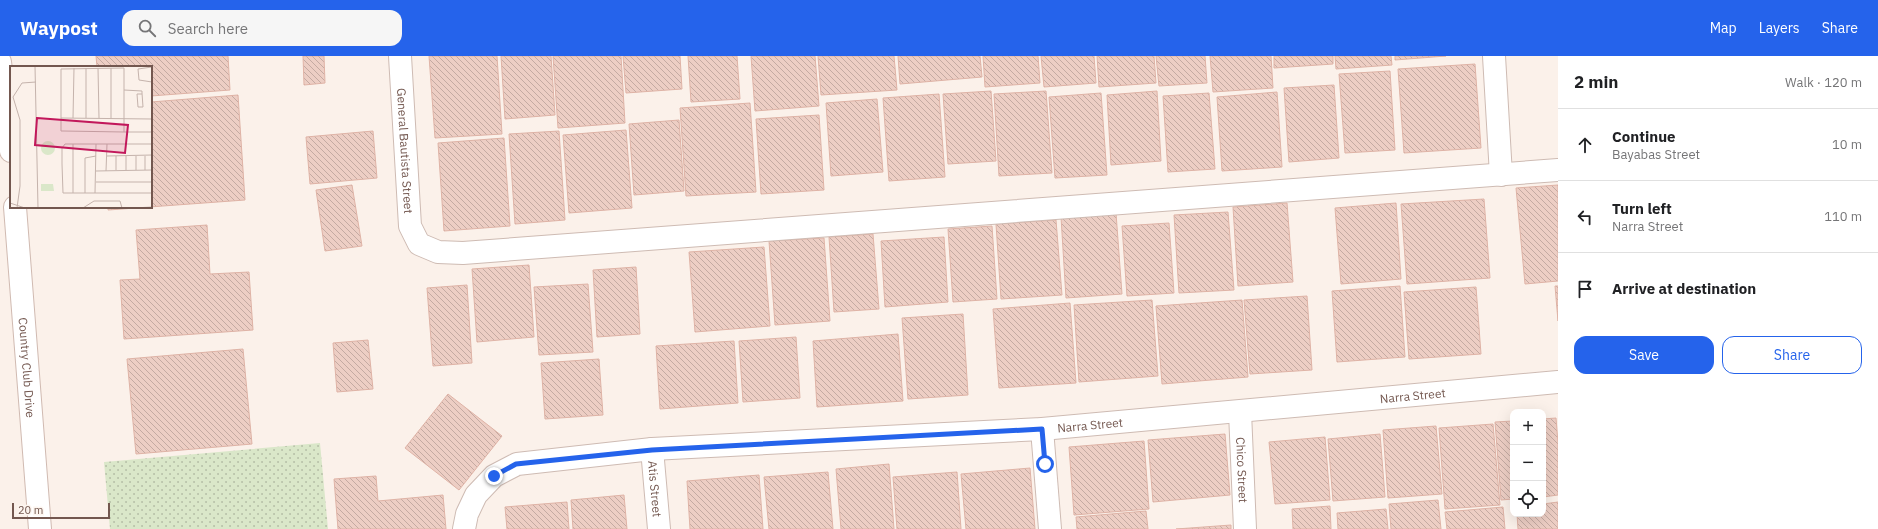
<!DOCTYPE html>
<html lang="en">
<head>
<meta charset="utf-8">
<style>
  :root { --surface:#fff; --page:#f6f6f6; --text:#202124; --muted:#757577; --line:#e0e0e0; --accent:#2563eb }
  body { margin:0; font-family:"IBM Plex Sans",sans-serif; background:var(--page); color:var(--text) }
  .controls { position:absolute; right:12px; bottom:12px; display:grid; overflow:hidden; border-radius:8px; box-shadow:0 4px 16px #0002 }
  .controls button { width:36px; height:36px; display:grid; place-items:center; padding:0; border:0; border-bottom:1px solid var(--line); background:var(--surface); color:var(--text); font:20px sans-serif }
  .scale { position:absolute; left:12px; bottom:10px; width:98px; box-sizing:border-box; padding-left:4px; border:2px solid #73574f; border-top:0; font-size:11px; line-height:14px; white-space:nowrap; color:#73574f; -webkit-text-stroke:3px #fdf6f0; paint-order:stroke }
  .stop { position:absolute; width:12px; height:12px; margin:-9px; border:3px solid #2563eb; border-radius:50%; background:#fff }
  .stop.end { background:#2563eb; border-color:#fff; box-shadow:0 1px 4px #0008 }
  .list { margin:0; padding:0; list-style:none }
  h2 { display:flex; justify-content:space-between; align-items:center; height:52px; margin:0; padding:0 16px; font-size:17px }
  h2 small { font-size:13px; font-weight:400; color:var(--muted) }
  .list li { display:grid; grid-template-columns:26px 1fr auto; gap:12px; align-items:center; box-sizing:border-box; height:72px; padding:0 16px; border-top:1px solid var(--line) }
  .list b { display:block; font-size:15px; white-space:nowrap }
  .list p { margin:0; font-size:13px; white-space:nowrap; color:var(--muted) }
  .list em { font-size:13px; font-style:normal; color:var(--muted) }
  .actions { display:flex; gap:8px; padding:12px 16px }
  .actions a { flex:1; padding:9px 0; border:1px solid var(--accent); border-radius:12px; text-align:center; font-size:14px; color:var(--accent) }
  .actions .main { background:var(--accent); color:#fff }
  .icon { flex:none; width:22px; height:22px; fill:none; stroke:currentColor; stroke-width:2; stroke-linecap:round; stroke-linejoin:round }
  .map { position:relative; flex:none; width:1558px; height:473px; overflow:hidden }
  header { display:flex; align-items:center; gap:24px; box-sizing:border-box; height:56px; padding:0 20px; background:var(--accent); color:#fff }
  header strong { font-size:19px }
  nav { display:flex; gap:22px; margin-inline-start:auto; font-size:14px }
  .search { width:280px; height:36px; background:var(--page); display:flex; align-items:center; gap:10px; box-sizing:border-box; padding:0 14px; border-radius:12px; color:var(--muted); font-size:15px }
  main { display:flex }
  aside { flex:1; background:var(--surface) }
  .map>svg:first-child { display:block }
</style>
</head>
<body>
<header>
<strong>Waypost</strong>
<div class="search"><svg class="icon" aria-label="search" viewBox="0 0 24 24"><circle cx="10" cy="10" r="6"/><path d="M15 15l6 6"/></svg>Search here</div>
<nav><a>Map</a><a>Layers</a><a>Share</a></nav>
</header>
<main>
<div class="map">
<svg width="1558" height="473" viewBox="0 0 1558 473">
  <defs>
    <pattern id="grass-dots" width="8" height="8" patternUnits="userSpaceOnUse"><rect width="8" height="8" fill="#dae7c9"/><path d="M2 2h.1M6 6h.1" fill="none" stroke="#b5bea6" stroke-width="1.8" stroke-linecap="round"/></pattern>
    <pattern id="building-back-hatch" width="6" height="6" patternUnits="userSpaceOnUse"><rect width="6" height="6" fill="#edcec4"/><path d="M-1 5l2 2M0 0l6 6M5-1l2 2" fill="none" stroke="#c4aaa2"/></pattern>
  </defs>
  <rect width="100%" height="100%" fill="#fbf1ea"/>
  <!-- grass -->
  <path fill="url(#grass-dots)" d="M 320,387 L 328,473 L 110,473 L 104,406 Z"/>
  <!-- building -->
  <path fill="url(#building-back-hatch)" stroke="#dfb3a6" d="M 96,0 L 228,0 L 230,34 L 151,40 L 151,11 L 97,11 Z
    M 303,0 L 324,0 L 325,27 L 304,29 Z
    M 429,0 L 497,0 L 502,78 L 435,82 Z
    M 501,0 L 551,0 L 555,59 L 505,63 Z
    M 553,0 L 621,0 L 625,67 L 558,72 Z
    M 623,0 L 680,0 L 682,33 L 626,37 Z
    M 688,0 L 737,0 L 740,43 L 691,46 Z
    M 751,0 L 815,0 L 819,50 L 755,55 Z
    M 818,0 L 894,0 L 897,34 L 821,39 Z
    M 898,0 L 980,0 L 982,21 L 900,28 Z
    M 983,0 L 1038,0 L 1040,27 L 985,31 Z
    M 1041,0 L 1094,0 L 1096,27 L 1044,31 Z
    M 1097,0 L 1154,0 L 1156,27 L 1099,31 Z
    M 1156,0 L 1205,0 L 1207,27 L 1159,30 Z
    M 1210,0 L 1271,0 L 1273,32 L 1213,36 Z
    M 1274,0 L 1333,0 L 1333,8 L 1274,12 Z
    M 1335,0 L 1391,0 L 1392,9 L 1336,13 Z
    M 1395,0 L 1446,0 L 1395,4 Z
    M 1475,8 L 1481,92 L 1404,97 L 1398,13 Z
    M 1390,15 L 1395,94 L 1345,97 L 1339,18 Z
    M 1334,29 L 1339,102 L 1289,106 L 1284,32 Z
    M 991,35 L 996,105 L 948,108 L 943,38 Z
    M 1046,35 L 1052,117 L 999,120 L 994,38 Z
    M 1157,35 L 1161,105 L 1111,109 L 1107,39 Z
    M 1277,36 L 1282,111 L 1222,115 L 1217,41 Z
    M 1101,37 L 1107,119 L 1055,122 L 1049,41 Z
    M 1209,37 L 1215,113 L 1168,116 L 1163,40 Z
    M 939,38 L 945,121 L 889,125 L 883,42 Z
    M 238,39 L 245,144 L 108,154 L 108,151 L 151,151 L 151,46 Z
    M 877,43 L 883,116 L 831,120 L 826,47 Z
    M 750,47 L 756,136 L 686,140 L 680,52 Z
    M 819,59 L 824,134 L 761,138 L 756,63 Z
    M 679,64 L 684,135 L 634,139 L 629,68 Z
    M 626,74 L 632,152 L 569,157 L 563,79 Z
    M 373,75 L 377,122 L 310,128 L 306,81 Z
    M 559,75 L 565,164 L 515,168 L 509,78 Z
    M 504,82 L 510,170 L 444,175 L 438,87 Z
    M 352,129 L 362,190 L 325,195 L 316,134 Z
    M 1558,129 L 1558,225 L 1525,228 L 1516,132 Z
    M 1484,143 L 1490,222 L 1407,228 L 1401,148 Z
    M 1287,147 L 1293,226 L 1238,230 L 1233,151 Z
    M 1396,147 L 1401,223 L 1341,228 L 1335,152 Z
    M 1228,156 L 1234,234 L 1179,237 L 1174,159 Z
    M 1116,157 L 1122,238 L 1066,242 L 1061,161 Z
    M 1056,164 L 1062,239 L 1001,243 L 996,168 Z
    M 1169,167 L 1174,237 L 1127,240 L 1122,170 Z
    M 207,169 L 210,218 L 249,216 L 253,274 L 124,283 L 120,224 L 140,223 L 136,174 Z
    M 992,170 L 997,243 L 953,246 L 948,173 Z
    M 873,178 L 879,253 L 834,256 L 829,181 Z
    M 944,181 L 948,246 L 885,251 L 881,185 Z
    M 824,182 L 830,265 L 775,269 L 769,185 Z
    M 764,191 L 770,270 L 695,276 L 689,196 Z
    M 529,209 L 534,281 L 477,286 L 472,213 Z
    M 636,211 L 640,278 L 597,281 L 593,214 Z
    M 588,228 L 593,296 L 539,299 L 534,231 Z
    M 467,229 L 472,307 L 433,310 L 427,232 Z
    M 1400,230 L 1405,301 L 1337,306 L 1332,235 Z
    M 1555,230 L 1558,230 L 1558,265 Z
    M 1476,231 L 1481,298 L 1409,303 L 1404,236 Z
    M 1307,240 L 1312,314 L 1250,318 L 1244,244 Z
    M 1152,244 L 1158,320 L 1079,326 L 1074,249 Z
    M 1242,244 L 1248,321 L 1162,328 L 1156,250 Z
    M 1070,247 L 1076,327 L 999,332 L 993,253 Z
    M 963,258 L 968,339 L 908,343 L 902,262 Z
    M 898,278 L 903,345 L 817,351 L 813,285 Z
    M 796,281 L 800,342 L 743,346 L 739,285 Z
    M 368,284 L 373,333 L 337,336 L 333,287 Z
    M 734,285 L 738,347 L 660,353 L 656,290 Z
    M 243,293 L 252,388 L 136,398 L 127,303 Z
    M 599,303 L 603,359 L 545,363 L 541,307 Z
    M 448,338 L 502,380 L 459,434 L 405,392 Z
    M 1556,362 L 1558,387 L 1558,439 L 1543,441 L 1543,363 Z
    M 1513,365 L 1513,443 L 1501,444 L 1495,366 Z
    M 1493,368 L 1500,449 L 1445,453 L 1439,372 Z
    M 1436,370 L 1442,438 L 1388,442 L 1383,374 Z
    M 1225,378 L 1230,439 L 1153,446 L 1148,384 Z
    M 1380,378 L 1385,441 L 1333,445 L 1328,383 Z
    M 1325,381 L 1330,444 L 1275,448 L 1269,386 Z
    M 1144,385 L 1149,453 L 1074,459 L 1069,391 Z
    M 889,408 L 894,473 L 841,473 L 836,413 Z
    M 1030,412 L 1035,473 L 966,473 L 961,418 Z
    M 828,416 L 833,473 L 769,473 L 764,421 Z
    M 957,416 L 961,473 L 897,473 L 893,421 Z
    M 759,419 L 763,473 L 690,473 L 687,425 Z
    M 376,420 L 378,445 L 443,439 L 446,473 L 338,473 L 334,423 Z
    M 624,439 L 627,473 L 573,473 L 571,444 Z
    M 1438,444 L 1441,473 L 1391,473 L 1389,448 Z
    M 567,446 L 569,473 L 507,473 L 505,451 Z
    M 1558,446 L 1558,473 L 1518,473 L 1517,458 L 1543,458 L 1543,448 Z
    M 1330,450 L 1331,473 L 1293,473 L 1292,453 Z
    M 1503,451 L 1505,473 L 1447,473 L 1445,456 Z
    M 1386,453 L 1388,473 L 1338,473 L 1337,457 Z
    M 1146,455 L 1148,473 L 1077,473 L 1076,461 Z
    M 1231,469 L 1231,473 L 1176,473 Z"/>
  <g fill="none" stroke-linecap="round" stroke-linejoin="round">
    <!-- street casing -->
    <g stroke="#cebbb3" stroke-width="24">
      <g id="street">
        <path id="s1" d="M 400,0 L 410,170 L 419,188 L 438,196 L 463,197 L 1558,114"/>
        <path d="M 1494,0 L 1501,119"/>
        <path id="s2" d="M 1240,356 L 1245,473"/>
        <path d="M 1042,373 L 1050,473"/>
        <path id="s3" d="M 652,393 L 659,473"/>
        <path id="s4" d="M 464,473 L 467,458 L 476,439 L 494,420 L 517,408 L 652,393 L 1042,373 L 1558,326"/>
      </g>
    </g>
    <!-- secondary casing -->
    <g stroke="#d0bab1" stroke-width="24">
      <g id="secondary">
        <path d="M 0,6 L 11,95"/>
        <path id="s5" d="M 15,151 L 40,473"/>
      </g>
    </g>
    <!-- street -->
    <use href="#street" stroke="#fff" stroke-width="22"/>
    <!-- secondary -->
    <use href="#secondary" stroke="#fff" stroke-width="22"/>
  </g>
  <g fill="none" stroke-linecap="round" stroke-linejoin="round">
    <!-- route -->
    <path stroke="#2563eb" stroke-width="5" d="M 494,420 L 516,408 L 652,394 L 1042,373 L 1045,408"/>
  </g>
  <g text-anchor="middle" dominant-baseline="central" stroke-width="4" stroke-linejoin="round" paint-order="stroke">
    <!-- street labels -->
    <g font-size="12" fill="#73574f" stroke="#fdf6f0">
      <text stroke="none"><textPath href="#s1" startOffset="95">General Bautista Street</textPath></text>
      <text stroke="none"><textPath href="#s5" startOffset="161">Country Club Drive</textPath></text>
      <text stroke="none"><textPath href="#s4" startOffset="987">Narra Street</textPath></text>
      <text stroke="none"><textPath href="#s4" startOffset="663">Narra Street</textPath></text>
      <text stroke="none"><textPath href="#s2" startOffset="58">Chico Street</textPath></text>
      <text stroke="none"><textPath href="#s3" startOffset="40">Atis Street</textPath></text>
    </g>
  </g>
  <!-- overview -->
  <g transform="translate(10 10)">
    <rect width="142" height="142" fill="#fbf1ea"/>
    <path d="M31 82a7 7 0 1 1 14 0a7 7 0 1 1-14 0ZM 31,118 L 43,118 L 44,125 L 31,125 Z" fill="#dae7c9"/>
    <path fill="none" stroke="#c5b3ac" stroke-width="1" d="M 25,0 L 28,142M 142,1 L 128,3 L 129,14 L 142,16M 76,2 L 76,52M 88,2 L 89,52M 114,24 L 132,25 L 132,27 L 133,41 L 128,41 L 127,28 L 132,28M 51,52 L 142,53M 63,52 L 64,2M 101,53 L 101,2M 114,66 L 114,2 L 51,3 L 51,65 L 53,65 L 114,66 L 142,66M 142,78 L 55,78 L 52,82 L 52,98 L 53,127 L 142,127M 97,90 L 142,89M 116,90 L 116,104M 106,104 L 106,90M 126,104 L 126,90M 135,104 L 135,90M 86,105 L 142,104M 96,105 L 97,78M 86,116 L 142,116M 63,127 L 63,78M 75,127 L 75,92 L 86,90M 85,127 L 86,78M 0,137 L 15,142M 7,142 L 10,120 L 10,54 L 3,31 L 12,17 L 26,16M 73,142 L 84,135 L 110,135 L 112,142M 124,142 L 142,141"/>
    <path fill="#c2185b" fill-opacity="0.15" stroke="#c2185b" stroke-width="2" d="M 27,52 L 118,59 L 115,87 L 25,79 Z"/>
    <rect width="142" height="142" fill="none" stroke="#73574f" stroke-width="2"/>
  </g>
</svg>
<div class="controls">
<button>+</button>
<button>−</button>
<button><svg class="icon" aria-label="locate" viewBox="0 0 24 24"><circle cx="12" cy="12" r="6"/><path d="M12 2v4M12 18v4M2 12h4M18 12h4"/></svg></button>
</div>
<div class="scale">20 m</div>
<div class="stop" style="left:1045px;top:408px"></div>
<div class="stop end" style="left:494px;top:420px"></div>
</div>
<aside>
<h2>2 min<small>Walk · 120 m</small></h2>
<ul class="list">
<li><svg class="icon" aria-label="ahead" viewBox="0 0 24 24"><path d="M12 20V5M6 11l6-6 6 6"/></svg><div><b>Continue</b><p>Bayabas Street</p></div><em>10 m</em></li>
<li><svg class="icon" aria-label="left" viewBox="0 0 24 24"><path d="M17 20v-9H6M10 6l-5 5 5 5"/></svg><div><b>Turn left</b><p>Narra Street</p></div><em>110 m</em></li>
<li><svg class="icon" aria-label="arrive" viewBox="0 0 24 24"><path d="M6 21V4h12l-3 4 3 4H6"/></svg><div><b>Arrive at destination</b></div></li>
</ul>
<div class="actions"><a class="main">Save</a><a>Share</a></div>
</aside>
</main>
</body>
</html>
